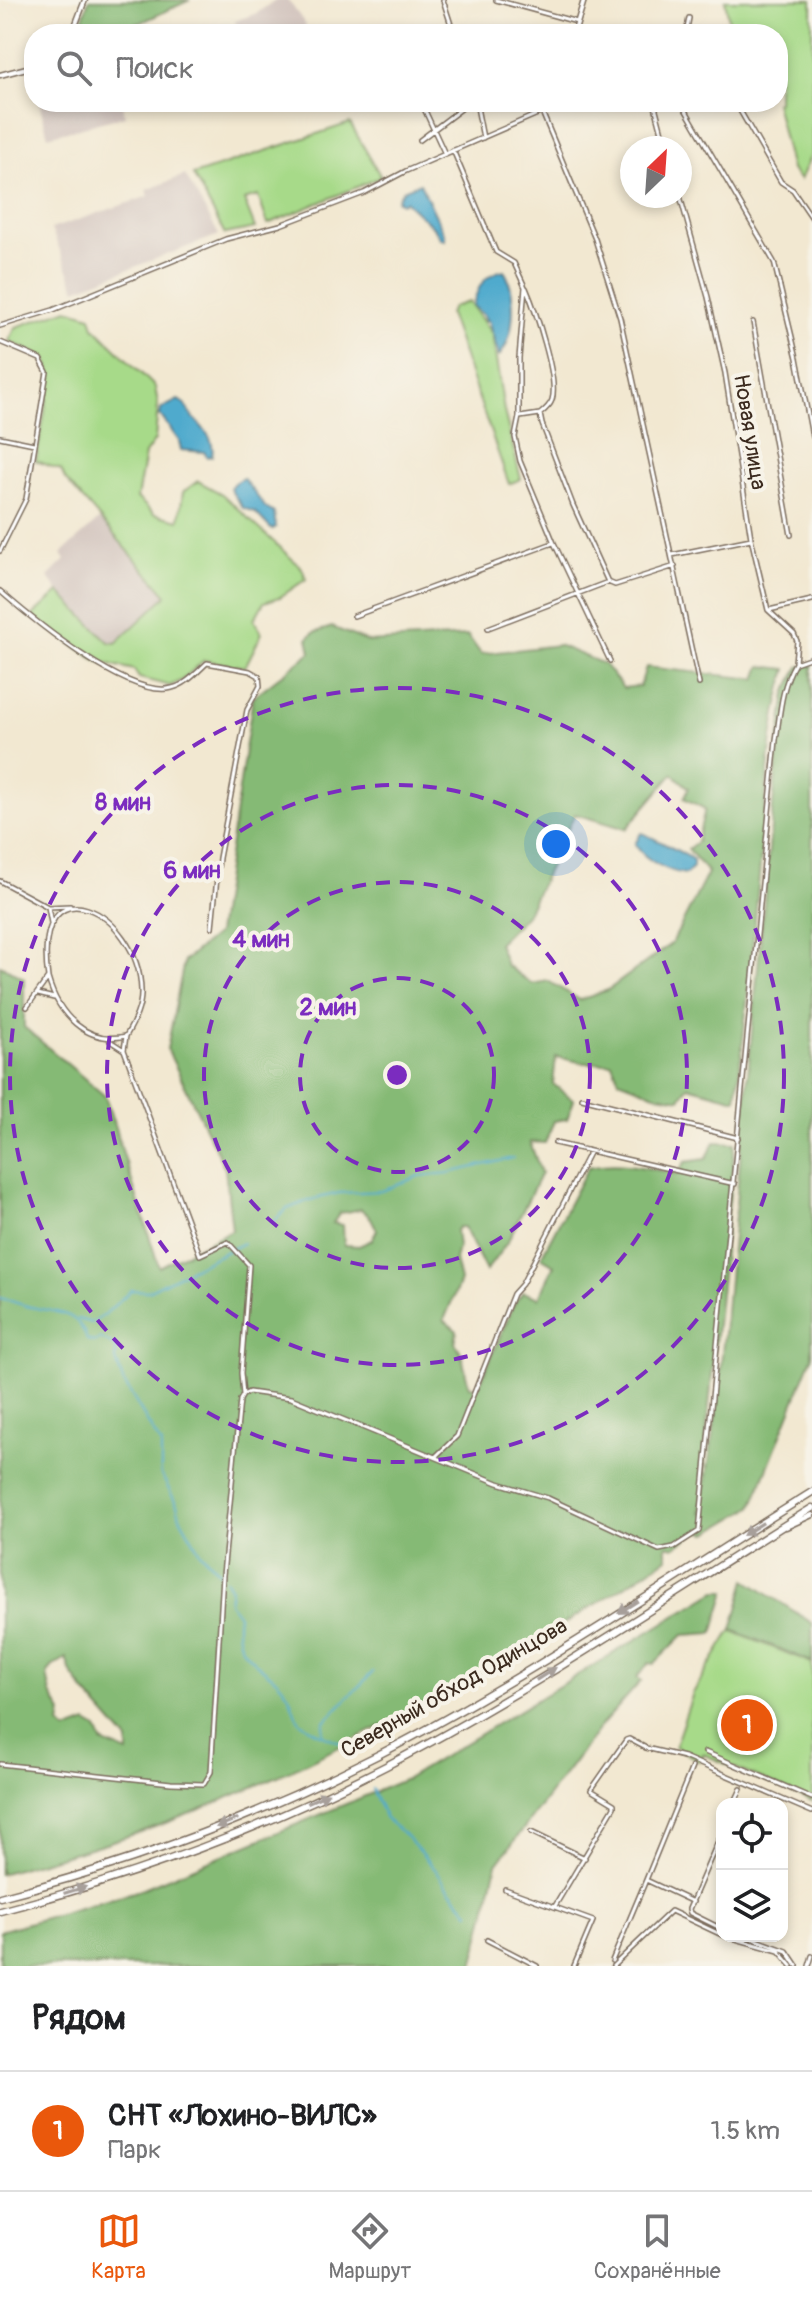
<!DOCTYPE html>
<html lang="ru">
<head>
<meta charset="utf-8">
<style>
  :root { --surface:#fff; --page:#f2f2f2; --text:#202124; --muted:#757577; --line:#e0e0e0; --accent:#ea580c }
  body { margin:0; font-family:Pangolin,sans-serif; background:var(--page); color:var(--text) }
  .controls { position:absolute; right:24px; bottom:24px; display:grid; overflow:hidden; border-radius:16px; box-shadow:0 4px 12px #0003 }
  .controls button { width:72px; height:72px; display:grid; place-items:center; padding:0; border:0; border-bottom:2px solid var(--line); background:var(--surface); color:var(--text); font:40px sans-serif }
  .compass { position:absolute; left:620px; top:136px; width:72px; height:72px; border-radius:50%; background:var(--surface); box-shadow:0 4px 12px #0003; rotate:25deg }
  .you { position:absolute; left:556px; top:844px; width:28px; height:28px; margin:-20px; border:6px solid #fff; border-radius:50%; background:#1a73e8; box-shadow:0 0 0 12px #1a73e833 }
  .badge { display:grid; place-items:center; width:52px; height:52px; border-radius:50%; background:var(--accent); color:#fff; font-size:26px; font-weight:700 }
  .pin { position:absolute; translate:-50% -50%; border:4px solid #fff; box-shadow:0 2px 8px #0006 }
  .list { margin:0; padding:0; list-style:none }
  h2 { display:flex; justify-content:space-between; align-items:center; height:104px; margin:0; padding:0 32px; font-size:34px }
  h2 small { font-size:26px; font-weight:400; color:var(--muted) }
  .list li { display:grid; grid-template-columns:52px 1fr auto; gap:24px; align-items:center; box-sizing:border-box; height:120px; padding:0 32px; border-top:2px solid var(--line) }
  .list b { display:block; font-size:30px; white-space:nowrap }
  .list p { margin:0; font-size:26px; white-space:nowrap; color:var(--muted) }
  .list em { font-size:26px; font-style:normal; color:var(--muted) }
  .icon { flex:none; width:44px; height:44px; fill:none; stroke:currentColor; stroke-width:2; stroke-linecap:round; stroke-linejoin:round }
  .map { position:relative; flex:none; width:812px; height:1966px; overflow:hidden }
  .search { position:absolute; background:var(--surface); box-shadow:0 4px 12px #0003; left:24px; right:24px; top:24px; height:88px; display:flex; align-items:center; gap:20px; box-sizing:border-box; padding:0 28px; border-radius:32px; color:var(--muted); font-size:30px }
  .sheet { height:224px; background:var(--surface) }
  nav { display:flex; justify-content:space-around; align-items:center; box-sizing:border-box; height:112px; border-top:2px solid var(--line); background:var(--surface); font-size:22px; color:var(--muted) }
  nav a { display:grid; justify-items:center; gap:4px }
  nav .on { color:var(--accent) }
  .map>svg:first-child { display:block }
</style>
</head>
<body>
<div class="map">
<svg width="812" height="1966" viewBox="0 0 812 1966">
  <rect width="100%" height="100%" fill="#f7f3e8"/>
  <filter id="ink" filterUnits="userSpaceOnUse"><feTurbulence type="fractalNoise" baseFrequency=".0125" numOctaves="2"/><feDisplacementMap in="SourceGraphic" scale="16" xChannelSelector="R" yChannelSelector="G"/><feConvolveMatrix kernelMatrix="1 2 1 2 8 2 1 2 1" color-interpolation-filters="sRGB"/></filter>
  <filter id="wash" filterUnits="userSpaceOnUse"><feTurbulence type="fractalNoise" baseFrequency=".006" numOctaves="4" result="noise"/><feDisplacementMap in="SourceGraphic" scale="32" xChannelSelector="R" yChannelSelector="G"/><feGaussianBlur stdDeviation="1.8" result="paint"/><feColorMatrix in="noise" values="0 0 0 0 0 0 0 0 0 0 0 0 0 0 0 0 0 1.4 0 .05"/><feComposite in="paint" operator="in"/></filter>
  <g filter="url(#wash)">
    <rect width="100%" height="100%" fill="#f2e8d1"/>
    <!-- industrial -->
    <path fill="#cfc0ba" d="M 275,0 L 288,0 L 306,25 L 300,34 L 239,34 L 235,21 L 257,13 Z
      M 39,102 L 122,102 L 125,116 L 48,136 Z
      M 185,175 L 219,235 L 76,289 L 51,229 L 149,196 L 147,190 Z
      M 100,519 L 167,595 L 116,643 L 109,642 L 59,592 L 48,577 L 65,560 L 61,554 Z"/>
    <!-- green -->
    <path fill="#a7da89" stroke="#718254" stroke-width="2" d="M 725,0 L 812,0 L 812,153 L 800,180 L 791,170 L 775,102 L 778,102 L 778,34 L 760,34 L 757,22 L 731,32 Z
      M 350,123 L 381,177 L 268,224 L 258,196 L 244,200 L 255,228 L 225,234 L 193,175 Z
      M 469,302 L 492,334 L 504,411 L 521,479 L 509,484 L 449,314 L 452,307 Z
      M 68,309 L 91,316 L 94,327 L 155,387 L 158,404 L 155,440 L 145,454 L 137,498 L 154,514 L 179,520 L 183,492 L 198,481 L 222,494 L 302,568 L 306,579 L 280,597 L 264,602 L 254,620 L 262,633 L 245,667 L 204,660 L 182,680 L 170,686 L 139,678 L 134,670 L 97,661 L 32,616 L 59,592 L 109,642 L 116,643 L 167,595 L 65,479 L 61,470 L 36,461 L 51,378 L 47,359 L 9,341 L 16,327 Z
      M 731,1631 L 812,1663 L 812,1801 L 703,1754 L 699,1761 L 675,1746 L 693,1693 Z"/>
    <!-- forest -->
    <path fill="#85ba75" stroke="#60724a" stroke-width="2" fill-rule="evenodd" d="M 89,0 L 190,0 L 140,23 L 101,31 L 81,24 Z
      M 332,627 L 368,642 L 468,636 L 481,654 L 558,645 L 604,664 L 623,688 L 640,686 L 646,667 L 756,679 L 761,666 L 787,669 C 769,726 767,785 762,844 C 754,929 747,1014 736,1099 L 688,1086 L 680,1099 L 658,1095 L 619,1080 L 612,1063 L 585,1063 L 556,1057 L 553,1084 L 574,1100 L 567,1119 L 554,1121 L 545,1143 L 530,1142 L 541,1173 L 508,1241 L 486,1271 L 464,1227 L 459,1227 L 456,1230 L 458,1247 L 455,1260 L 460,1281 L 444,1320 L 457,1331 L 455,1343 C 466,1354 462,1371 470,1386 L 478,1388 L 514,1304 L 523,1292 L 539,1298 L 554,1265 L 541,1257 L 588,1167 C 619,1160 647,1168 678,1174 L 685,1162 L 706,1159 L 715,1142 L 735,1143 L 707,1426 L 701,1515 L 717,1408 L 779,741 L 786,693 L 799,667 L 812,665 L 812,1357 L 752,1507 L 708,1533 L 699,1531 L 674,1547 L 667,1545 L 667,1558 C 622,1590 575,1617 528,1645 C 412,1713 294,1774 168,1822 C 114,1843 56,1857 0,1874 L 0,965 L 24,978 L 24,1027 L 105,1096 L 159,1267 L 232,1230 L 225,1168 L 167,1049 L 184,961 L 217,934 L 253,697 L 311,652 L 308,638 L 313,633 ZM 673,774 L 689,788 L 684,798 L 705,809 L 697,842 L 688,849 L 708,873 L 672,943 L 608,990 L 580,1000 L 548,981 L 532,984 L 506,965 L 498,943 L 526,915 L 575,814 L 626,829 ZM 361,1209 L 371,1218 L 377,1230 L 372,1240 L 359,1246 L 344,1245 L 343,1225 L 333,1223 L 340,1213 ZM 66,1658 L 71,1673 L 85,1692 L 128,1741 L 128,1753 L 102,1742 L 97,1729 L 87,1723 L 66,1731 L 60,1725 L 62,1713 L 51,1694 L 47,1675 L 52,1667 Z
      M 746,1580 L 812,1623 L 812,1662 L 732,1630 Z
      M 716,1591 L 726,1591 L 713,1633 L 683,1635 L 654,1664 L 649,1663 L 637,1677 L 641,1681 L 600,1727 L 497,1864 L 473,1966 L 0,1966 L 0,1931 L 134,1892 L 406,1779 Z"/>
    <!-- water -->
    <path fill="#4faacd" stroke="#456a76" stroke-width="2" d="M 420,183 L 445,235 L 445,240 L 441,239 L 435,229 L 405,201 L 401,203 L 397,200 L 403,190 Z
      M 504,270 C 517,292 516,337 499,356 L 488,320 L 485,321 L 485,317 L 473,306 C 477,288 484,274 504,270 Z
      M 178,400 L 184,403 C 192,423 217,432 212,456 L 207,457 L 204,452 L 181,450 L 179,441 L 160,415 L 161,409 Z
      M 243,478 L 266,508 L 274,513 L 276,527 L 272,530 L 255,512 L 243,508 C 239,500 233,496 230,488 L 234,483 Z
      M 641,833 C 646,834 687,855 693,860 L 693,867 L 686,874 C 668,872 644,860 635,844 Z"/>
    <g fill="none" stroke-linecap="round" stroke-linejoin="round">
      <!-- stream -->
      <path stroke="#4faacd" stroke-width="2" d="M 272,1223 L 287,1209 L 310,1200 L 339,1193 L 382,1191 L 419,1176 L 449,1173 L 513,1158
        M 0,1298 C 11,1300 20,1305 31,1307 C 58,1313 78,1310 87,1340 L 94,1342 L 101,1338 L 116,1347 L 116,1360 L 123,1381 L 161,1445 L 161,1474 L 177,1505 L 180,1517 L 200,1552 L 221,1574
        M 78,1319 L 92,1323 L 103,1316 L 131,1290 L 148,1291 L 243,1243
        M 225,1579 L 231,1589 L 229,1603 L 238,1615 C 230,1662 268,1662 288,1694 C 293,1703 294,1716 301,1722 C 317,1737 340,1737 354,1753
        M 323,1734 L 324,1722 L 373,1672
        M 372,1789 L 386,1819 L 404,1834 L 435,1869 L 446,1885 L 470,1913"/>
    </g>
  </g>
  <g filter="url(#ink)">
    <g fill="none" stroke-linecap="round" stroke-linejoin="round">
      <!-- minor casing -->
      <g stroke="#7b6c5d" stroke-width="6">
        <path id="minor" d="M 443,0 L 454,34
          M 496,0 L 577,22
          M 686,34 L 689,18
          M 421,102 L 445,154
          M 476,102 L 483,138
          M 543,102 L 542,112 L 595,239 L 620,318 L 699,684
          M 654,102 L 666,148
          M 681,102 L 774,262 L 797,358 L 812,436
          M 735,102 L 781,182 L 793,190 L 812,218
          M 420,140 L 461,109
          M 453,150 L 496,252 L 514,263 L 525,287 L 519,358 L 519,417 L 515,437 L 520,461 L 554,543 L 610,661
          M 680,196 L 708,297 L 725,373 L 751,538 L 768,610 L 794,634 L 797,641 L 795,662
          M 526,288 C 535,309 559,379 552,400 C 550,406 545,410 540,414 L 542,424 L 573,505 L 608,582
          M 753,322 L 791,535
          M 0,326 L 53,310 L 226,239 L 280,225 L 364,193 L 406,171 L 542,112
          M 0,342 L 40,359 L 47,372 L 26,499 L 0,551
          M 520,417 L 540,414
          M 0,437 L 34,444
          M 672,555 L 751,539
          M 0,591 C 31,618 129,700 172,688 C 186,685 197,672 207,663 L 250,671 L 259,676 L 260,686 L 247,710 L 219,858 L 212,927
          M 769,610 L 812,600
          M 354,616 L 553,543
          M 488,628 L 608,582 L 615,585 L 675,566
          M 0,881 L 48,907 L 70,906
          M 48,907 L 51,923
          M 38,994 L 54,998
          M 27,1007 L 48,978 C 31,857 139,911 141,990 C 142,1007 134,1022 126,1036 C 86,1045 58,1014 48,978
          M 110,1041 L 124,1050
          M 582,1098 L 738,1138
          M 555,1143 L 735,1184
          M 243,1395 L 249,1392 L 291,1398 L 498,1483 L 548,1498 L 659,1550 L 674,1547 L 699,1531 L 776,740 C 780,714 781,687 795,663 L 812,657
          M 435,1457 L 457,1436 L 513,1294 L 522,1284 L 590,1151
          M 705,1752 L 812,1798
          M 0,1764 L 171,1783 L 204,1784 L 211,1772 L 223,1575 L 240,1400 L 243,1395 L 241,1373 L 249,1265 L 228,1242 L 200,1255 L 124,1050 L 126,1036
          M 734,1804 L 741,1789
          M 531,1832 L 585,1858
          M 722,1832 L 689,1909 L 690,1913 L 722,1929
          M 646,1880 L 692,1767
          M 505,1889 L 593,1921 L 574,1966
          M 555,1906 L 614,1807 L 614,1804 L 591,1790 L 626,1740 L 629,1739 L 646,1748 L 684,1757 L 812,1812
          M 725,1936 L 779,1951 L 792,1966
          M 746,1936 L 787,1951 L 797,1966
          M 487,1940 L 537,1966
          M 612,1961 L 646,1880 L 693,1902
          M 613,1966 L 671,1911 L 722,1935
          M 809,1966 L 812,1956"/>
      </g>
      <!-- tertiary casing -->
      <g stroke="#7b6c5d" stroke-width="7">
        <path id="tertiary" d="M 574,34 L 584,0
          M 786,1527 L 812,1515"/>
      </g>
      <!-- secondary casing -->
      <g stroke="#7b6c5d" stroke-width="7">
        <path id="secondary" d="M 72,34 L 85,0
          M 0,75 L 34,66"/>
      </g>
      <!-- trunk casing -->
      <g stroke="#7b6c5d" stroke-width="9">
        <path id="trunk" d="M 0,1897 C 131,1864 258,1816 378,1755 C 528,1678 669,1581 812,1492
          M 0,1911 C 133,1877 263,1829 386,1766 C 533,1690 671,1595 812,1508"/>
      </g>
      <!-- minor -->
      <use href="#minor" stroke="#fff" stroke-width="3"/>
      <!-- tertiary -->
      <use href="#tertiary" stroke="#fff" stroke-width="4"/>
      <!-- secondary -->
      <use href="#secondary" stroke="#fff" stroke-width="4"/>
      <!-- trunk -->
      <use href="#trunk" stroke="#fff" stroke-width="6"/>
    </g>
    <!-- one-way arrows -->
    <defs><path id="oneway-solid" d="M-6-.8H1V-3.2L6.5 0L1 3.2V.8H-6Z" transform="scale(2)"/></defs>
    <g fill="#a79f9a">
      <use href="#oneway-solid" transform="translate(753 1529) rotate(148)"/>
      <use href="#oneway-solid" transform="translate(628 1607) rotate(148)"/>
      <use href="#oneway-solid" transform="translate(546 1674) rotate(-32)"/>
      <use href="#oneway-solid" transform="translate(318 1798) rotate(-24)"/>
      <use href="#oneway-solid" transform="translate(227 1823) rotate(158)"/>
      <use href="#oneway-solid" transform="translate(75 1890) rotate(-17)"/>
    </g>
  </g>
  <!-- distance rings -->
  <g fill="none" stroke="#7b2cbf" stroke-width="4" stroke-dasharray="14 10">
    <circle cx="397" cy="1075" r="97"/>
    <circle cx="397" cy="1075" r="193"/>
    <circle cx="397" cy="1075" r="290"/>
    <circle cx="397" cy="1075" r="387"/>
  </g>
  <g text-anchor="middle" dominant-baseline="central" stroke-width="8" stroke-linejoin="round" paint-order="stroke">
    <!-- street labels -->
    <g font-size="22" fill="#3b2a1e" stroke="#f7f3e8">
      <text transform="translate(750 432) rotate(81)">Новая улица</text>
      <text transform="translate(454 1688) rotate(-30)">Северный обход Одинцова</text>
    </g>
  </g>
  <circle cx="397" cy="1075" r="12" fill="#7b2cbf" stroke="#f7f3e8" stroke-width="4"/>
  <g font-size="24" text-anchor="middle" font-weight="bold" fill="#7b2cbf" stroke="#f7f3e8" stroke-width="8" stroke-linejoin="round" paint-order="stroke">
    <text x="123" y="810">8 мин</text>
    <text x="192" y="878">6 мин</text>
    <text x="261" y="947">4 мин</text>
    <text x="328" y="1015">2 мин</text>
  </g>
</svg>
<div class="controls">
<button><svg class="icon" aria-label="locate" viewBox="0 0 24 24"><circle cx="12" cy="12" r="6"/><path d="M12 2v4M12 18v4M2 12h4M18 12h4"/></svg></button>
<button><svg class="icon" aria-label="layers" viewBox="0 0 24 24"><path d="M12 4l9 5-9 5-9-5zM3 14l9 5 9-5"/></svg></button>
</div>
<svg class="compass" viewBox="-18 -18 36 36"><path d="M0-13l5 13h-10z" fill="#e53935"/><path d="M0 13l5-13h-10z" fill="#757577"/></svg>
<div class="you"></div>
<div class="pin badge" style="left:747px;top:1725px">1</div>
<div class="search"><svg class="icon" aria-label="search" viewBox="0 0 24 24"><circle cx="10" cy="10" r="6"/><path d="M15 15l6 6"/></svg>Поиск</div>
</div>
<section class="sheet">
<h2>Рядом<small></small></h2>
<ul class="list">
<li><span class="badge">1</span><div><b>СНТ «Лохино-ВИЛС»</b><p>Парк</p></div><em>1.5 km</em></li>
</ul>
</section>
<nav>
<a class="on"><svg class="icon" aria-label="map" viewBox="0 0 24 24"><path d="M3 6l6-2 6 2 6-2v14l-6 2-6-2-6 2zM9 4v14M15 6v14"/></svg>Карта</a>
<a><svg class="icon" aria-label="directions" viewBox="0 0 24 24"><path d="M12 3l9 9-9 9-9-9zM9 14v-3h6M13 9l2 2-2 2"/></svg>Маршрут</a>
<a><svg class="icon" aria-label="saved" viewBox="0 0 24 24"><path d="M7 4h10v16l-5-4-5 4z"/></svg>Сохранённые</a>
</nav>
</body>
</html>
